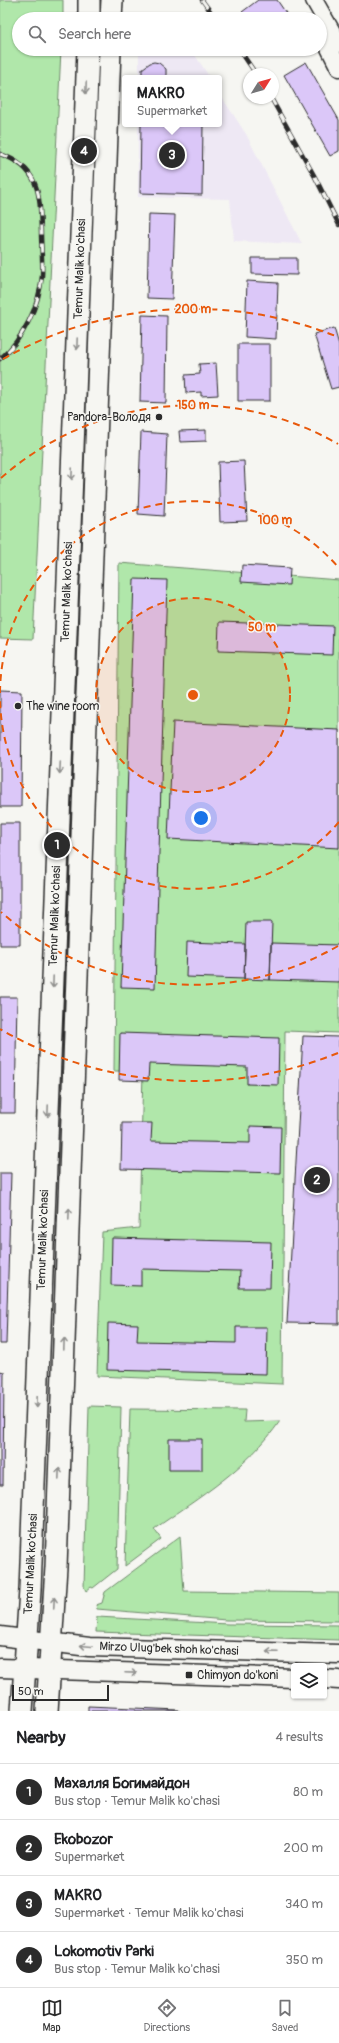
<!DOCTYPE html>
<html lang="en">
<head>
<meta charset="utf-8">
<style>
  :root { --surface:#fff; --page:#f2f2f2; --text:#202124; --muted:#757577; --line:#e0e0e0; --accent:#2b2b2b }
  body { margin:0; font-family:Pangolin,sans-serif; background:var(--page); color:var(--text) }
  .controls { position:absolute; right:12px; bottom:12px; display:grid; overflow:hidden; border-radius:4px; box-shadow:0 1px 3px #0004 }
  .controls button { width:36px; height:36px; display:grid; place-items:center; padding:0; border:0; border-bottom:1px solid var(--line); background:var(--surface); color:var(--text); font:20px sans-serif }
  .compass { position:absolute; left:243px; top:68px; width:36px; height:36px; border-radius:50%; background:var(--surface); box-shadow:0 1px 3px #0004; rotate:53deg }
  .scale { position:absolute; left:12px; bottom:10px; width:97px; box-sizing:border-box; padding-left:4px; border:2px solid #2b2b2b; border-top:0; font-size:11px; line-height:14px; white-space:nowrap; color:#2b2b2b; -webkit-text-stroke:3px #f6f6f2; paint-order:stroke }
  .you { position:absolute; left:201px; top:818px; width:14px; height:14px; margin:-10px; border:3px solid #fff; border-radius:50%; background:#1a73e8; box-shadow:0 0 0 6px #1a73e833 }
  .badge { display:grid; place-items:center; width:26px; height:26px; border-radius:50%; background:var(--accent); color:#fff; font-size:13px; font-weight:700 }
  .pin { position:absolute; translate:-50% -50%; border:2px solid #fff; box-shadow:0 1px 4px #0006 }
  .popup { position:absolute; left:122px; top:75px; width:100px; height:52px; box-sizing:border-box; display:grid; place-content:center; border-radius:4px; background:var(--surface); filter:drop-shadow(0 1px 3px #0005); font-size:13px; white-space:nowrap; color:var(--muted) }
  .popup b { font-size:15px; color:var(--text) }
  .popup::after { content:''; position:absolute; left:50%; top:100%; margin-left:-8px; border:8px solid transparent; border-top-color:var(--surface) }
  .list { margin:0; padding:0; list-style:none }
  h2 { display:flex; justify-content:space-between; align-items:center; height:52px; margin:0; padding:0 16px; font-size:17px }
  h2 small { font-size:13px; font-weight:400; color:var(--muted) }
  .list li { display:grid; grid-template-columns:26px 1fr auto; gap:12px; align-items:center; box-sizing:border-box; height:56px; padding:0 16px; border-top:1px solid var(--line) }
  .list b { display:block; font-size:15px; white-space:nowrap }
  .list p { margin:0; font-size:13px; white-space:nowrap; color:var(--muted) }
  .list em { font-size:13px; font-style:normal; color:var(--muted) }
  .icon { flex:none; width:22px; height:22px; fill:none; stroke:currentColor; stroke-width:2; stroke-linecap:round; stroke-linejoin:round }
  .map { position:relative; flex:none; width:339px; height:1711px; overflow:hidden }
  .search { position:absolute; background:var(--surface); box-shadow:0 1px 3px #0004; left:12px; right:12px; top:12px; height:44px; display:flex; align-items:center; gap:10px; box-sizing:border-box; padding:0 14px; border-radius:22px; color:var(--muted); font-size:15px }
  .sheet { height:276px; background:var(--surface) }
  nav { display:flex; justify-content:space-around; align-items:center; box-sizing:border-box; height:56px; border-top:1px solid var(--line); background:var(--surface); font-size:11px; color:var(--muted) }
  nav a { display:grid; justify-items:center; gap:2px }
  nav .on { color:var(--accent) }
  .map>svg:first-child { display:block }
</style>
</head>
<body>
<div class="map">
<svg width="339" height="1711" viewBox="0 0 339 1711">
  <rect width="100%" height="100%" fill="#f6f6f2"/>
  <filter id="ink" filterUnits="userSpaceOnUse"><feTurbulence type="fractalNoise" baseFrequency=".025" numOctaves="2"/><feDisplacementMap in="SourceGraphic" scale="8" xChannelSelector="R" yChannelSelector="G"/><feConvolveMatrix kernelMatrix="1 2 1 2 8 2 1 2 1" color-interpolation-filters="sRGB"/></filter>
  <g filter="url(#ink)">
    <!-- built -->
    <path fill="#eee8f4" d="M 139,49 L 191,49 L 210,78 L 139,78 Z
      M 219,93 L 246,134 L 302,244 L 234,241 L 230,199 L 138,197 L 138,124 L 219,124 Z"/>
    <!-- green -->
    <path fill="#b0e7aa" stroke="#6e896a" d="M 0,0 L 63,0 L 63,19 L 19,19 L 19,49 L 61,49 L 33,639 L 0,638 Z
      M 119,563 L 339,580 L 339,1033 L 285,1031 L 282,1384 L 97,1376 L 102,1232 L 139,1228 L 143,1071 L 114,1071 Z
      M 89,1406 L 121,1407 L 117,1569 L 93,1588 L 91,1587 L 86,1591 L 84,1587 Z
      M 130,1409 L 245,1410 L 244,1422 L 280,1421 C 248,1468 200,1497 154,1529 L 161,1539 L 125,1566 Z
      M 180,1536 L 184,1591 L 339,1593 L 339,1621 L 226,1620 L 97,1609 L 96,1605 L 102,1603 L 105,1592 Z
      M 97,1617 L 228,1624 L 339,1625 L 339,1640 L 96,1632 Z"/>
    <!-- building -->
    <path fill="#dbc7f8" stroke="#2b2b2b" d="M 258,0 L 277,0 L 290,19 L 247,19 L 242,12 Z
      M 154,62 L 159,63 L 166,69 L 166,78 L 142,78 L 142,69 L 150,63 Z
      M 306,62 L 339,120 L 339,151 L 330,156 L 284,75 Z
      M 141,124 L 203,124 L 202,195 L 140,193 Z
      M 149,214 L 175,215 L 172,299 L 147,298 Z
      M 252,258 L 297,258 L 297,275 L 252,274 Z
      M 247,281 L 278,283 L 276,339 L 245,337 Z
      M 142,315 L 167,316 L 166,403 L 140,402 Z
      M 334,328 L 339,345 L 339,387 L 331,389 L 314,334 Z
      M 238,344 L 270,344 L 270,401 L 238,401 Z
      M 216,363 L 218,395 L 201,396 L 201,392 L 186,393 L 185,375 L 200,374 L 199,364 Z
      M 206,430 L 206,441 L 180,442 L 179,431 Z
      M 141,432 L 167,434 L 164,516 L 138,514 Z
      M 244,461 L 247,521 L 220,522 L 218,462 Z
      M 242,565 L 290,568 L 289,585 L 241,582 Z
      M 134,579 L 167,580 L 155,988 L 121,987 Z
      M 219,622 L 333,626 L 332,655 L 218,651 Z
      M 0,690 L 22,691 L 21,807 L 0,807 Z
      M 173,722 L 339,730 L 339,848 L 168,839 Z
      M 0,823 L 20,823 L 20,945 L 0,945 Z
      M 246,922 L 272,922 L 270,980 L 244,979 Z
      M 187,942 L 245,944 L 244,979 L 186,977 Z
      M 271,943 L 339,945 L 339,982 L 270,980 Z
      M 0,997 L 17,997 L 15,1113 L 0,1113 Z
      M 120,1033 L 279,1038 L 278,1085 L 247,1084 L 247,1067 L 149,1064 L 148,1081 L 119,1080 Z
      M 303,1036 L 339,1037 L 339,1324 L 287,1323 Z
      M 122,1123 L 152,1123 L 151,1141 L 250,1143 L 250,1126 L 281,1127 L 280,1173 L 121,1169 Z
      M 0,1173 L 11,1173 L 6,1344 L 0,1344 Z
      M 112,1238 L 271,1242 L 270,1288 L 239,1288 L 240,1271 L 141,1269 L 141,1286 L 111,1285 Z
      M 108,1323 L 138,1324 L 137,1341 L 236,1343 L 236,1327 L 267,1327 L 266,1374 L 107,1370 Z
      M 0,1371 L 4,1372 L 3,1485 L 0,1485 Z
      M 169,1439 L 202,1439 L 202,1470 L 169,1470 Z
      M 88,1706 L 179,1710 L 179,1711 L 88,1711 Z"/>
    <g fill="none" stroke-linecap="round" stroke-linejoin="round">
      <!-- secondary casing -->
      <g stroke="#2b2b2b" stroke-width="19">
        <path id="secondary" d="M 314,0 L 339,44
          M 322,34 L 339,68"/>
      </g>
      <!-- primary casing -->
      <g stroke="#2b2b2b" stroke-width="21">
        <path id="primary" d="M 0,1636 L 89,1647 L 339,1654
          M 0,1668 L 294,1678
          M 324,1679 L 339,1680"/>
      </g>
      <!-- highway casing -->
      <g stroke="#2b2b2b" stroke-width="24">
        <path id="highway" d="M 89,19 L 89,0
          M 111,19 L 112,0
          M 22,1711 L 30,1590 L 88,49
          M 47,1711 L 56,1567 L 110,49"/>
      </g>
      <!-- secondary -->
      <use href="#secondary" stroke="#f6f6f2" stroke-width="16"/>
      <!-- primary -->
      <use href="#primary" stroke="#f6f6f2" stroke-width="18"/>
      <!-- highway -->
      <use href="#highway" stroke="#f6f6f2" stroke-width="21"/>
      <!-- rail casing -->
      <g stroke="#2b2b2b" stroke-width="4.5">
        <path id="rail" d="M 202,0 L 216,19
          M 239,49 L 256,74
          M 271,98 L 315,177 L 339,225
          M 0,154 C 41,168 40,196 41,233 C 41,247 43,262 42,276 C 39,307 23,339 0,359"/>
      </g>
      <!-- rail -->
      <use href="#rail" stroke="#f6f6f2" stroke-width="3" stroke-dasharray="9" stroke-linecap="butt"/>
    </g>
    <!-- one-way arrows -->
    <defs><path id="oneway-shaft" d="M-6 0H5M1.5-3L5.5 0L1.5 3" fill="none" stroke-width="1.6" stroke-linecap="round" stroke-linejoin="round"/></defs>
    <g stroke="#90908e">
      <use href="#oneway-shaft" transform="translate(86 88) rotate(92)"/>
      <use href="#oneway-shaft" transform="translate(77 344) rotate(92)"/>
      <use href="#oneway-shaft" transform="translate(72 474) rotate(92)"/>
      <use href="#oneway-shaft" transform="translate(60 768) rotate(93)"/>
      <use href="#oneway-shaft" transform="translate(53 982) rotate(92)"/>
      <use href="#oneway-shaft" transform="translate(48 1111) rotate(92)"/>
      <use href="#oneway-shaft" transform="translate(69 1214) rotate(-88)"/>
      <use href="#oneway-shaft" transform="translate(64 1344) rotate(-88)"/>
      <use href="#oneway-shaft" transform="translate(37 1402) rotate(92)"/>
      <use href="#oneway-shaft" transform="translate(59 1474) rotate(-88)"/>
      <use href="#oneway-shaft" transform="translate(54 1603) rotate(-87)"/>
      <use href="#oneway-shaft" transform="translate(86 1646) rotate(-175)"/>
      <use href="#oneway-shaft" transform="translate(272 1652) rotate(-178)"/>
      <use href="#oneway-shaft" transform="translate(131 1673) rotate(2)"/>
    </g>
  </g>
  <!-- distance rings -->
  <circle cx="193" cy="695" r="97" fill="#e8590c" fill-opacity=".12"/>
  <g fill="none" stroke="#e8590c" stroke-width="2" stroke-dasharray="7 5">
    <circle cx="193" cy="695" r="97"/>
    <path d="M339 822A193 193 0 0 1 0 697M0 693A193 193 0 0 1 339 568"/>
    <path d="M338 946A290 290 0 0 1 1 912M1 478A290 290 0 0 1 338 444"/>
    <path d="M338 1053A386 386 0 0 1 0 1029M3 359A386 386 0 0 1 338 337"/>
  </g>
  <!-- markers -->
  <g fill="#2b2b2b" stroke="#f6f6f2" stroke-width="1.5">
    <circle cx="159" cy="417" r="4"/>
    <circle cx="18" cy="706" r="4"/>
    <rect x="185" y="1671" width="8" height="8" rx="2"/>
  </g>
  <g text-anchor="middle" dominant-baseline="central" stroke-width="3" stroke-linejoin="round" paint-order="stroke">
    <!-- street labels -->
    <g font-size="12" fill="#2b2b2b" stroke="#f6f6f2">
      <text transform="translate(80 269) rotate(-88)">Temur Malik ko'chasi</text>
      <text transform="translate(67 592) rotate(-88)">Temur Malik ko'chasi</text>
      <text transform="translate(55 916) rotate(-88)">Temur Malik ko'chasi</text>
      <text transform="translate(43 1240) rotate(-88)">Temur Malik ko'chasi</text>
      <text transform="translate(31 1564) rotate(-87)">Temur Malik ko'chasi</text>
      <text transform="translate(169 1649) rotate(2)">Mirzo Ulug'bek shoh ko'chasi</text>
    </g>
    <!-- poi labels -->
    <g font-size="12" fill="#2b2b2b" stroke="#f6f6f2" text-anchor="start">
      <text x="151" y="417" text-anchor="end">Pandora-Володя</text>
      <text x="26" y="706">The wine room</text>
      <text x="197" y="1675">Chimyon do'koni</text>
    </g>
  </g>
  <circle cx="193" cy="695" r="6" fill="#e8590c" stroke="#f6f6f2" stroke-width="2"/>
  <g font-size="12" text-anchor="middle" font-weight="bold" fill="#e8590c" stroke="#f6f6f2" stroke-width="3" stroke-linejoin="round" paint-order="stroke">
    <text x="193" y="313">200 m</text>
    <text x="193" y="409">150 m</text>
    <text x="275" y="524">100 m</text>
    <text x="262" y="631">50 m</text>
  </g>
</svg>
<div class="controls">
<button><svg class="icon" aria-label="layers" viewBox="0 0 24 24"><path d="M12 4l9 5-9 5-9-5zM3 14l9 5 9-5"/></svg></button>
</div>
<svg class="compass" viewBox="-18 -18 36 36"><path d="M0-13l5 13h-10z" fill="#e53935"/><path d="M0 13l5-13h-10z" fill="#757577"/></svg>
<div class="scale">50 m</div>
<div class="you"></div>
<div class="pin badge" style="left:57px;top:845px">1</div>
<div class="pin badge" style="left:317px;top:1180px">2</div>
<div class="pin badge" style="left:172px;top:155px">3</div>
<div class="popup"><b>MAKRO</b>Supermarket</div>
<div class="pin badge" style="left:84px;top:151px">4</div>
<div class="search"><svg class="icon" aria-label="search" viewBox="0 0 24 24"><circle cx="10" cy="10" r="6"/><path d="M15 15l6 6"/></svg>Search here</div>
</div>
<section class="sheet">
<h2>Nearby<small>4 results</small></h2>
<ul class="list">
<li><span class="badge">1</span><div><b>Махалля Богимайдон</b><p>Bus stop · Temur Malik ko'chasi</p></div><em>80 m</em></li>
<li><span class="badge">2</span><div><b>Ekobozor</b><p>Supermarket</p></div><em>200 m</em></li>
<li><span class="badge">3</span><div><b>MAKRO</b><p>Supermarket · Temur Malik ko'chasi</p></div><em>340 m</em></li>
<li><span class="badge">4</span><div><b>Lokomotiv Parki</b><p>Bus stop · Temur Malik ko'chasi</p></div><em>350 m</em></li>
</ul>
</section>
<nav>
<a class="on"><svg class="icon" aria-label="map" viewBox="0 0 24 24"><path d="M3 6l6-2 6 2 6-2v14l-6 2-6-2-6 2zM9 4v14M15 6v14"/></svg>Map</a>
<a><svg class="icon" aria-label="directions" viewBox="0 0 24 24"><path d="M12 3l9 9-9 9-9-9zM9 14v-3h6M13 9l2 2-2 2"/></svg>Directions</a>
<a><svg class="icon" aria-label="saved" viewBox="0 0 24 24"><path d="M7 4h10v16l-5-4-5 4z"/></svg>Saved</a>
</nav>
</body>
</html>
